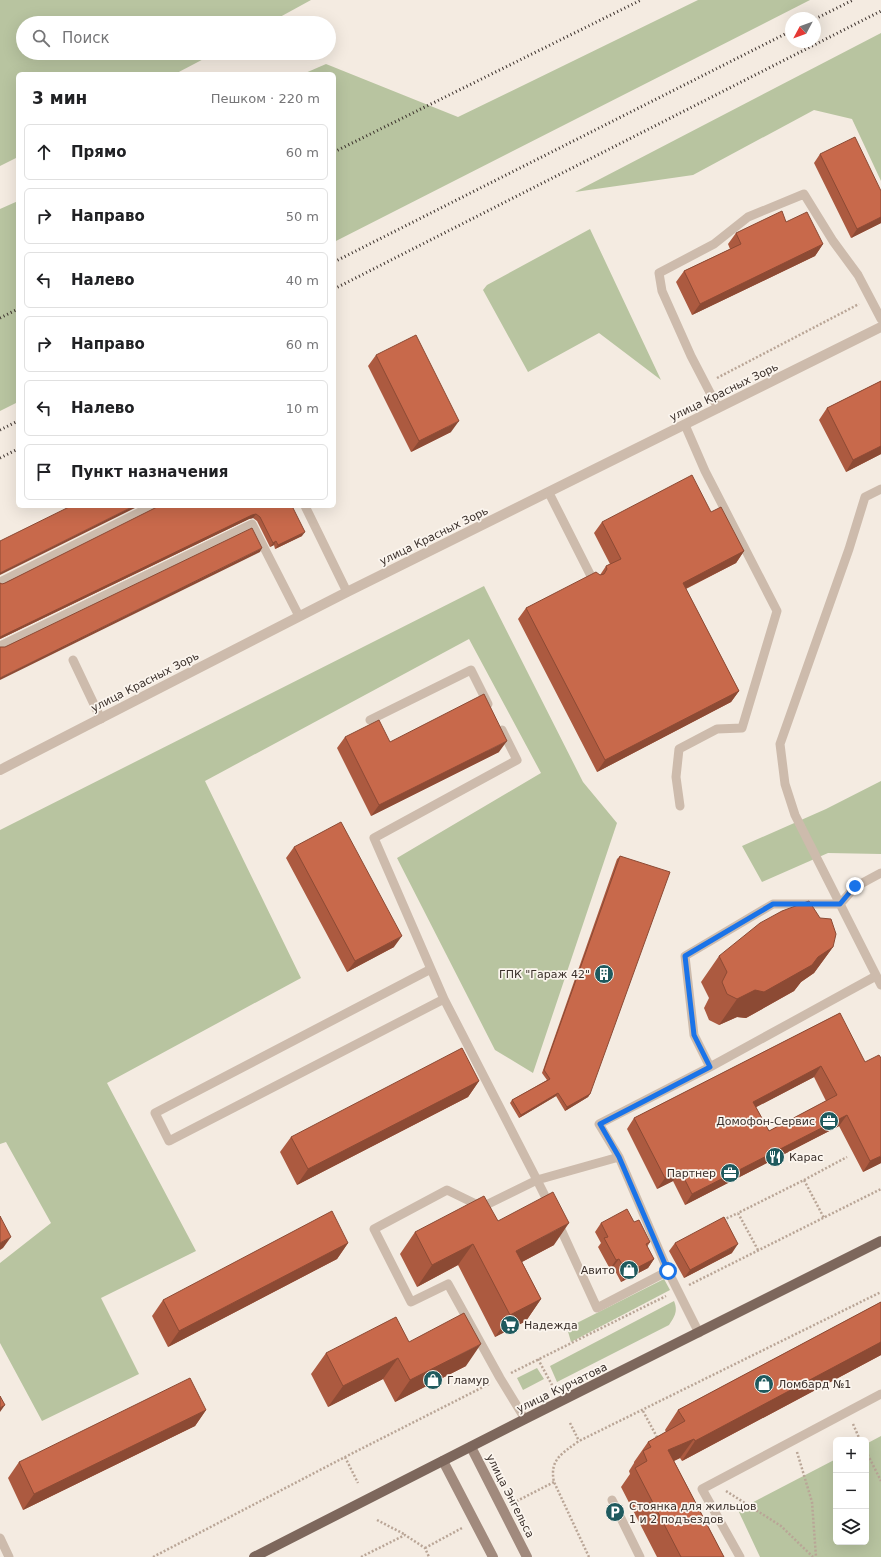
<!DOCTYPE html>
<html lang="ru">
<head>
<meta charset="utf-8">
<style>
  :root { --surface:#fff; --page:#f2f2f2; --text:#202124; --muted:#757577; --line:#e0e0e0 }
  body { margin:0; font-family:"DejaVu Sans",sans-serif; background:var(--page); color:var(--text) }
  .controls { position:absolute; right:12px; bottom:12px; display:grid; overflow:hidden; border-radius:6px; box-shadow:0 4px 16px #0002 }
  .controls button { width:36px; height:36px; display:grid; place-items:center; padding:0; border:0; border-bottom:1px solid var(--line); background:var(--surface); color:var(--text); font:20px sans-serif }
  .compass { position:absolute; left:785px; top:12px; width:36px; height:36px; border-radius:50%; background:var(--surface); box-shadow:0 4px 16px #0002; rotate:229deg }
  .stop { position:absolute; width:12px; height:12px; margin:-9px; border:3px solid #1a73e8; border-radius:50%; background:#fff }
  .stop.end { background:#1a73e8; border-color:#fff; box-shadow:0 1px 4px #0008 }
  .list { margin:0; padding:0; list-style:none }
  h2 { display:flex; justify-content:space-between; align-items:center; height:52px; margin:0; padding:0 16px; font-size:17px }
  h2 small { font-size:13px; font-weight:400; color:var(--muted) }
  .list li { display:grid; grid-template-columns:26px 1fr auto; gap:12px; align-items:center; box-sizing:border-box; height:56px; margin:0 8px 8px; padding:0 8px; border:1px solid var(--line); border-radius:6px }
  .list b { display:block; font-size:15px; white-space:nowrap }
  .list em { font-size:13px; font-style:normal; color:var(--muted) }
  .icon { flex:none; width:22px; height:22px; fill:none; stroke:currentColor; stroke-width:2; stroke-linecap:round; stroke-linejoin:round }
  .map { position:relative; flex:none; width:881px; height:1557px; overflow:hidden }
  .search { position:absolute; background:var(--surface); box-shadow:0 4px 16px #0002; left:16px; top:16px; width:320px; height:44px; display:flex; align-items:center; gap:10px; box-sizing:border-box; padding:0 14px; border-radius:22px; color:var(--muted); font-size:15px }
  .panel { position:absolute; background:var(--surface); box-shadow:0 4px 16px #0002; left:16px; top:72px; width:320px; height:436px; border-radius:6px }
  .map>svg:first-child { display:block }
</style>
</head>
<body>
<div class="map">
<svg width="881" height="1557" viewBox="0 0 881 1557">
  <rect width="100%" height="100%" fill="#f4ebe1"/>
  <!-- green -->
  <path fill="#b8c4a0" d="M 0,0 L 311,0 L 269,23 L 23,23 L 23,53 L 215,53 L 175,74 L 18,74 L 18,157 L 0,166 Z
    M 698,0 L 810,0 L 334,242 L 334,74 L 303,74 L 326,64 L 458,117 Z
    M 881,33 L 881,181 L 852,119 L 814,110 L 693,175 L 575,192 Z
    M 18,201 L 18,402 L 0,411 L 0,209 Z
    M 590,229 L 661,380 L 599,333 L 528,372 L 483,290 L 487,285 Z
    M 484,586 L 583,782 L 617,823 L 533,1073 L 495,1050 L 397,858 L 541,773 L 469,639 L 205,781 L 301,978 L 107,1083 L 196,1251 L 101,1298 L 139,1374 L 42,1421 L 0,1343 L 0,1263 L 51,1223 L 6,1142 L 0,1144 L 0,830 Z
    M 881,781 L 881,854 L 828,853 L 762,882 L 742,846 L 826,809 Z
    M 664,1279 L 670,1290 L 571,1342 L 567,1328 Z
    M 674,1301 C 678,1311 675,1316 669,1325 L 557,1382 L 550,1366 Z
    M 537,1368 L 544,1379 L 523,1390 L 517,1378 Z
    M 881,1436 L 881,1557 L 760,1557 L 738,1510 L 836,1459 L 836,1542 L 866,1542 L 866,1444 Z"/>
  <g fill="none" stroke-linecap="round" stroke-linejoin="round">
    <!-- path -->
    <path stroke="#b9a596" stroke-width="2.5" stroke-dasharray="2 2" stroke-linecap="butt" d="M 717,378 L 859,304
      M 804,1180 L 847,1157
      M 723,1220 L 738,1213
      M 758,1250 L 738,1213 L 804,1180 L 824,1218
      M 689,1285 L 881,1189
      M 538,1359 L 552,1385
      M 511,1373 L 666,1296
      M 643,1411 L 658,1439
      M 570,1423 L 579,1441
      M 853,1424 L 860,1440
      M 866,1451 L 881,1481
      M 797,1452 L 812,1502 L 816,1557
      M 345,1457 L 358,1483
      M 726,1491 L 781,1526 L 813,1557
      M 513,1503 L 554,1482
      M 377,1520 L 404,1534
      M 425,1548 L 462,1528
      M 153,1557 L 345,1457 L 489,1384
      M 361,1557 L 405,1535 L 425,1548 L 429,1557
      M 589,1557 L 554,1482 C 549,1459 563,1453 579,1441 L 881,1292"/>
    <!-- lane -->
    <path stroke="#cdbbac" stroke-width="9" d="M 718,408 L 691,356 L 662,291 L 659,273 L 714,244 L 748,217 L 804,194 L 833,241 L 858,275 L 881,319
      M 549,493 L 593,580
      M 305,506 L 347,592
      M 0,582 L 152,506
      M 0,646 L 252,524 L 299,616
      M 73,660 L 101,719
      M 370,720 L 471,670 L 488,704
      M 502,730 L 517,760 L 374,838 L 444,999 L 537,1180 L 482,1207 L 447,1190 L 374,1229 L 411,1302 L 448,1284 L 500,1378 L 525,1419
      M 680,806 L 676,777 L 679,749 L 717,729 L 742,728 L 777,611 L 705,471 L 685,425
      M 881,873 L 855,887 L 840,904 L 881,985
      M 431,969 L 155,1113 L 169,1141 L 444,999
      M 710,1067 L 694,1035 L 685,956 L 773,904 L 840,904 L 795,815 L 785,784 L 780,744 L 849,549 L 865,497 L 881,489
      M 550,1206 L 537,1180 L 619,1157
      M 558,1223 L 597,1308 L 668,1271
      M 699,1333 L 668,1271 L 619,1157 L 599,1124 L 710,1067 L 876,976
      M 612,1500 L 640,1557
      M 0,1538 L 9,1557
      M 740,1557 L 702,1489 L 881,1394"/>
    <!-- street -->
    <path stroke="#cdbbac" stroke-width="10" d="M 0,770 L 347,592 L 881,327"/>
    <!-- secondary -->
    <path stroke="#a18a7d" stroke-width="10" d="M 471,1447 L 527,1557
      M 443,1461 L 493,1557"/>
    <!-- primary -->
    <path stroke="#7d675c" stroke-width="10" d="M 254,1557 L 525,1419 L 881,1241"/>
    <!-- rail -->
    <path stroke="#3b302b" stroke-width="3" stroke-dasharray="1 3" stroke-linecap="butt" d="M 815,19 L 853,0
      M 334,152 L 641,0
      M 334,262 L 791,31
      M 334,289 L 881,11
      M 0,318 L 18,309
      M 0,430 L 18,421
      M 0,458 L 18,449"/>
  </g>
  <!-- wall -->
  <path fill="#ac5a40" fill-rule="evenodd" d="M 820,154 L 881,191 L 881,223 L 851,238 L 814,163 Z
    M 786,222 L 823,244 L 815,256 L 692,315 L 676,282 L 684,271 L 730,249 L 728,244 L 736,233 Z
    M 376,355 L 451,432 L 411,452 L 368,366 Z
    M 881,381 L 881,454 L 846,472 L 819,420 L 827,408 Z
    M 157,506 L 292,506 L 302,536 L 275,549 L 274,545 L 270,547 L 257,521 L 253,518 L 249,519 L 0,639 L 0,583 L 2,584 L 5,583 L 157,508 Z
    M 711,512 L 744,551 L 736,563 L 686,589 L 739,691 L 731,702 L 597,772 L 518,619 L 526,608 L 600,575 L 606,566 L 610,564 L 594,533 L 602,522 Z
    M 345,737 L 390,742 L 499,752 L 371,816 L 337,748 Z
    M 294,847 L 394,947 L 347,972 L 286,858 Z
    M 620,856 L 590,1094 L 588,1097 L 565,1111 L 556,1096 L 519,1118 L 510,1103 L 512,1100 L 547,1080 L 542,1073 L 617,859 Z
    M 833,947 L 814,973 L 801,982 L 794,991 L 746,1018 L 737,1017 L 719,1025 L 709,1020 L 704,1008 L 709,998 L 701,982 L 719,956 Z
    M 840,1013 L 881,1163 L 863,1172 L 839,1126 L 685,1205 L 673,1181 L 657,1189 L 627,1129 L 634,1118 ZM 814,1077 L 826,1101 L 769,1131 L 756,1107 Z
    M 479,1081 L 468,1097 L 297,1185 L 280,1152 L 291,1137 Z
    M 498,1221 L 554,1245 L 522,1262 L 541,1299 L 526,1321 L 495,1337 L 458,1265 L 417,1287 L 400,1254 L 415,1232 Z
    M 634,1222 L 650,1242 L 647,1247 L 654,1259 L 648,1268 L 621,1282 L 613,1267 L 610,1269 L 598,1247 L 601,1243 L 595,1232 L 601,1223 Z
    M 348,1243 L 337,1259 L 168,1347 L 152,1316 L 163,1300 Z
    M 675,1243 L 732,1253 L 684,1278 L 669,1251 Z
    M 881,1302 L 881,1355 L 682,1461 L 680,1458 L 674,1461 L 724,1557 L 657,1557 L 621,1487 L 630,1474 L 629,1471 L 634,1463 L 634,1462 L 648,1442 L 666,1432 L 665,1430 L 678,1410 Z
    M 409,1342 L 466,1366 L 395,1402 L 383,1379 L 328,1407 L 311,1374 L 326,1353 Z
    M 206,1410 L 195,1426 L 23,1510 L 8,1478 L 19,1462 Z"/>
  <!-- shaded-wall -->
  <path fill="#8c4a34" d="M 881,217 L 881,223 L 851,238 L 857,229 Z
    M 823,244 L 815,256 L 692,315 L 700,304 Z
    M 459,421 L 451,432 L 411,452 L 419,441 Z
    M 881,446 L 881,454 L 846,472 L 853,460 Z
    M 134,506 L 139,506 L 0,575 L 0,573 Z
    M 256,514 L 253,518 L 249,519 L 0,639 L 0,637 L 252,515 Z
    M 305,532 L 302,536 L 275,549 L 278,545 Z
    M 276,541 L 274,545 L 270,547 L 273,543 Z
    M 262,548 L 260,552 L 0,680 L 0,678 Z
    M 744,551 L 736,563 L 675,594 L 683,583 Z
    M 739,691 L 731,702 L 597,772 L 605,760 Z
    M 507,741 L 499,752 L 371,816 L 379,805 Z
    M 402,936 L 394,947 L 347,972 L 355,961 Z
    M 833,947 L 814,973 L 801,982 L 794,991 L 746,1018 L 737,1017 L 719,1025 L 737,999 L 818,957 Z
    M 821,1066 L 814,1077 L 745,1113 L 753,1102 Z
    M 479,1081 L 468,1097 L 297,1185 L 308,1169 Z
    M 558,1093 L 556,1096 L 519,1118 L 521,1115 Z
    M 590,1094 L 588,1097 L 565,1111 L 567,1107 Z
    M 847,1115 L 839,1126 L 685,1205 L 692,1194 Z
    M 881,1156 L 881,1163 L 863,1172 L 870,1161 Z
    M 680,1170 L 673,1181 L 657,1189 L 665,1178 Z
    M 569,1223 L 554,1245 L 501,1273 L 516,1251 Z
    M 11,1237 L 3,1248 L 0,1250 L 0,1243 Z
    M 348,1243 L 337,1259 L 168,1347 L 179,1331 Z
    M 473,1244 L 458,1265 L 417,1287 L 432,1265 Z
    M 738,1244 L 732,1253 L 684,1278 L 690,1270 Z
    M 619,1259 L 613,1267 L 610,1269 L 616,1260 Z
    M 654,1259 L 648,1268 L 621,1282 L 627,1273 Z
    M 541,1299 L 526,1321 L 495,1337 L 510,1315 Z
    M 881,1342 L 881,1355 L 682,1461 L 695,1441 Z
    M 481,1344 L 466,1366 L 395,1402 L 410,1380 Z
    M 398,1358 L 383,1379 L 328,1407 L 343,1386 Z
    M 5,1405 L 0,1412 L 0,1408 Z
    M 206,1410 L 195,1426 L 23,1510 L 34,1494 Z
    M 694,1439 L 680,1458 L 655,1470 L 668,1450 Z"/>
  <!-- building -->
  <path fill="#c8694b" stroke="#8c4a34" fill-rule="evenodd" d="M 855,137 L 881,191 L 881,217 L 857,229 L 820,154 Z
    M 782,211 L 786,222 L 807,212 L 823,244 L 700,304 L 684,271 L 741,244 L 736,233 Z
    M 416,335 L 459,421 L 419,441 L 376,355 Z
    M 881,381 L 881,446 L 853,460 L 827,408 Z
    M 692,475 L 711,512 L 721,507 L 744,551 L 683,583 L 739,691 L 605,760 L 526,608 L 596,572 L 600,575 L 604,574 L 607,569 L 606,566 L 621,559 L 602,522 Z
    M 71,506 L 134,506 L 0,573 L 0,541 Z
    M 159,506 L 292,506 L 305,532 L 278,545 L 276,541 L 273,543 L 260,517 L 256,514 L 252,515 L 0,637 L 0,583 L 2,584 L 5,583 Z
    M 252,528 L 262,548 L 0,678 L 0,647 L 5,647 Z
    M 484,694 L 507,741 L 379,805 L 345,737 L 379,720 L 390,742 Z
    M 341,822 L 402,936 L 355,961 L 294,847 Z
    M 620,856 L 670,872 L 590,1094 L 567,1107 L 558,1093 L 521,1115 L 512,1100 L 550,1079 L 544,1070 Z
    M 809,901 L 820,918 L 831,919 L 836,934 L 833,947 L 818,957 L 812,965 L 764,992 L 755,990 L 737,999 L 727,994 L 722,982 L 727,972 L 719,956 L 760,923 L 782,911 Z
    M 840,1013 L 865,1062 L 879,1055 L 881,1058 L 881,1156 L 870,1161 L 847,1115 L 692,1194 L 680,1170 L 665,1178 L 634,1118 ZM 821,1066 L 837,1095 L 769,1131 L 753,1102 Z
    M 462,1048 L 479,1081 L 308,1169 L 291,1137 Z
    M 553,1192 L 569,1223 L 516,1251 L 541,1299 L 510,1315 L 473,1244 L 432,1265 L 415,1232 L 484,1196 L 498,1221 Z
    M 627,1209 L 634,1222 L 639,1220 L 650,1242 L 646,1244 L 654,1259 L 627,1273 L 619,1259 L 616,1260 L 604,1238 L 608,1237 L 601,1223 Z
    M 332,1211 L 348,1243 L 179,1331 L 163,1300 Z
    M 0,1216 L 11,1237 L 0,1243 Z
    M 724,1217 L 738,1244 L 690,1270 L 675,1243 Z
    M 881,1302 L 881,1342 L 695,1441 L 694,1439 L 668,1450 L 724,1557 L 681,1557 L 635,1468 L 647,1461 L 643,1451 L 651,1447 L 648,1442 L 685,1421 L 678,1410 Z
    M 464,1313 L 481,1344 L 410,1380 L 398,1358 L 343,1386 L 326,1353 L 396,1317 L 409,1342 Z
    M 190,1378 L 206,1410 L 34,1494 L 19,1462 Z
    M 0,1396 L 5,1405 L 0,1408 Z"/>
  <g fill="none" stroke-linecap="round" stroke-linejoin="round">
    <!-- route -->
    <path stroke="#1a73e8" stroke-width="5" d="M 668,1271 L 619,1157 L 600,1124 L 710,1067 L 694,1035 L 685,956 L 773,904 L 840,904 L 855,886"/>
  </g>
  <!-- icons -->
  <defs>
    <g id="building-disc" transform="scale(1)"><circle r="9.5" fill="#1f5a5e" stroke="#fbf5ee"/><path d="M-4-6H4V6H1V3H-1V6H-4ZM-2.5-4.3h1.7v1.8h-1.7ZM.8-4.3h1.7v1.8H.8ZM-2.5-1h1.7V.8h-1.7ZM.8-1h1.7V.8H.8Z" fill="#fff"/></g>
    <g id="office-disc" transform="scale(1)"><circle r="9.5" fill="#1f5a5e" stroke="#fbf5ee"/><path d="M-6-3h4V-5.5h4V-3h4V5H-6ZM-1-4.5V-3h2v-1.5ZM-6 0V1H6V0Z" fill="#fff"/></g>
    <g id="restaurant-disc" transform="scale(1)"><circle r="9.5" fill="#1f5a5e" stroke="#fbf5ee"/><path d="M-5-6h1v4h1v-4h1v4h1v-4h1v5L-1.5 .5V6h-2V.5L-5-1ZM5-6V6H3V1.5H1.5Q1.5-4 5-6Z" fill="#fff"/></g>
    <g id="shop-disc" transform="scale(1)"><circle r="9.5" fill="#1f5a5e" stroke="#fbf5ee"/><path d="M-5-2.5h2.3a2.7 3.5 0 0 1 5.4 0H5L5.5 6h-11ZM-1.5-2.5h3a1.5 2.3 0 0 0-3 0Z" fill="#fff"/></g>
    <g id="supermarket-disc" transform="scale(1)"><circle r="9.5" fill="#1f5a5e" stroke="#fbf5ee"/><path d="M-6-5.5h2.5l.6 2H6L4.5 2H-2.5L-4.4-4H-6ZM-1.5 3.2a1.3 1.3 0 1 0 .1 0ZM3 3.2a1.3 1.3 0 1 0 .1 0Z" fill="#fff"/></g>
    <g id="parking-disc" transform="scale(1)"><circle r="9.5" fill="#1f5a5e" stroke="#fbf5ee"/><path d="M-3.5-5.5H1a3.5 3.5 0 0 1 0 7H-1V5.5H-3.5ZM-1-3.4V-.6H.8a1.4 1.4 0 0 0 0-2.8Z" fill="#fff"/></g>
  </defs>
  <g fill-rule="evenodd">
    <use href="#building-disc" x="604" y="974"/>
    <use href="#office-disc" x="829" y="1121"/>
    <use href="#restaurant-disc" x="775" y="1157"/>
    <use href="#office-disc" x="730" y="1173"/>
    <use href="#shop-disc" x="629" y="1270"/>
    <use href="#supermarket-disc" x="510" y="1325"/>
    <use href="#shop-disc" x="433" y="1380"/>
    <use href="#shop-disc" x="764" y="1384"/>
    <use href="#parking-disc" x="615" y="1512"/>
  </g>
  <g text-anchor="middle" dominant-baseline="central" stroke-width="3.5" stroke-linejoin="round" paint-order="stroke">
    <!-- street labels -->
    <g font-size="11" fill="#3b302b" stroke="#fbf5ee">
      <text transform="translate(724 392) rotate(-26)">улица Красных Зорь</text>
      <text transform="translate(434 536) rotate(-26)">улица Красных Зорь</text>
      <text transform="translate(145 682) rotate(-27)">улица Красных Зорь</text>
      <text transform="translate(562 1388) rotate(-26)">улица Курчатова</text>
      <text transform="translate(510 1496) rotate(63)">улица Энгельса</text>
    </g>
    <!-- poi labels -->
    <g font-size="11" fill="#3b302b" stroke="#fbf5ee" text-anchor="start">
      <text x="590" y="974" text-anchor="end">ГПК "Гараж 42"</text>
      <text x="815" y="1121" text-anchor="end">Домофон-Сервис</text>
      <text x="789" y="1157">Карас</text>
      <text x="716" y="1173" text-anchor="end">Партнер</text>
      <text x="615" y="1270" text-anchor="end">Авито</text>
      <text x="524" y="1325">Надежда</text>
      <text x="447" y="1380">Гламур</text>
      <text x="778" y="1384">Ломбард №1</text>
      <text x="629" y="1506">Стоянка для жильцов<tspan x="629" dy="13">1 и 2 подъездов</tspan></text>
    </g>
  </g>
</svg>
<div class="controls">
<button>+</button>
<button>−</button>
<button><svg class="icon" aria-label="layers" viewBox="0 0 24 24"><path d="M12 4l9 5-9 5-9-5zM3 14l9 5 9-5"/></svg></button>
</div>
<svg class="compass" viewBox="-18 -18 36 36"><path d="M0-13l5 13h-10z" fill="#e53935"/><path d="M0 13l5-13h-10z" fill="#757577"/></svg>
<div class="stop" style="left:668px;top:1271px"></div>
<div class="stop end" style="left:855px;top:886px"></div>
<div class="search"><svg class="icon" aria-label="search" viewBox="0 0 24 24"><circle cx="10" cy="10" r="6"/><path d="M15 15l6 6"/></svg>Поиск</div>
<section class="panel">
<h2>3 мин<small>Пешком · 220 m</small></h2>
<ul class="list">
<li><svg class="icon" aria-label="ahead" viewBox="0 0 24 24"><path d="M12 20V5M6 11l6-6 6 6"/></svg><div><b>Прямо</b></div><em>60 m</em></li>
<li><svg class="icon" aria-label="right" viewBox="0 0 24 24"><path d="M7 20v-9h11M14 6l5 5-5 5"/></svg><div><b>Направо</b></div><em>50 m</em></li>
<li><svg class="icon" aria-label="left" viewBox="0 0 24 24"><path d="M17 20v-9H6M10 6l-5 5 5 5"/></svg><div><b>Налево</b></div><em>40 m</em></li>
<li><svg class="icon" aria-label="right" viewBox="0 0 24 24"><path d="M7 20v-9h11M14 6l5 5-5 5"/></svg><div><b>Направо</b></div><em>60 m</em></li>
<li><svg class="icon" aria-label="left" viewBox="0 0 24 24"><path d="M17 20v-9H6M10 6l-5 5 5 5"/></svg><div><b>Налево</b></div><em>10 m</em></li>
<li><svg class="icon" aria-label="arrive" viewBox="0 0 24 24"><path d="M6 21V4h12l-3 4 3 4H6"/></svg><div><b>Пункт назначения</b></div></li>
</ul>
</section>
</div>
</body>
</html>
